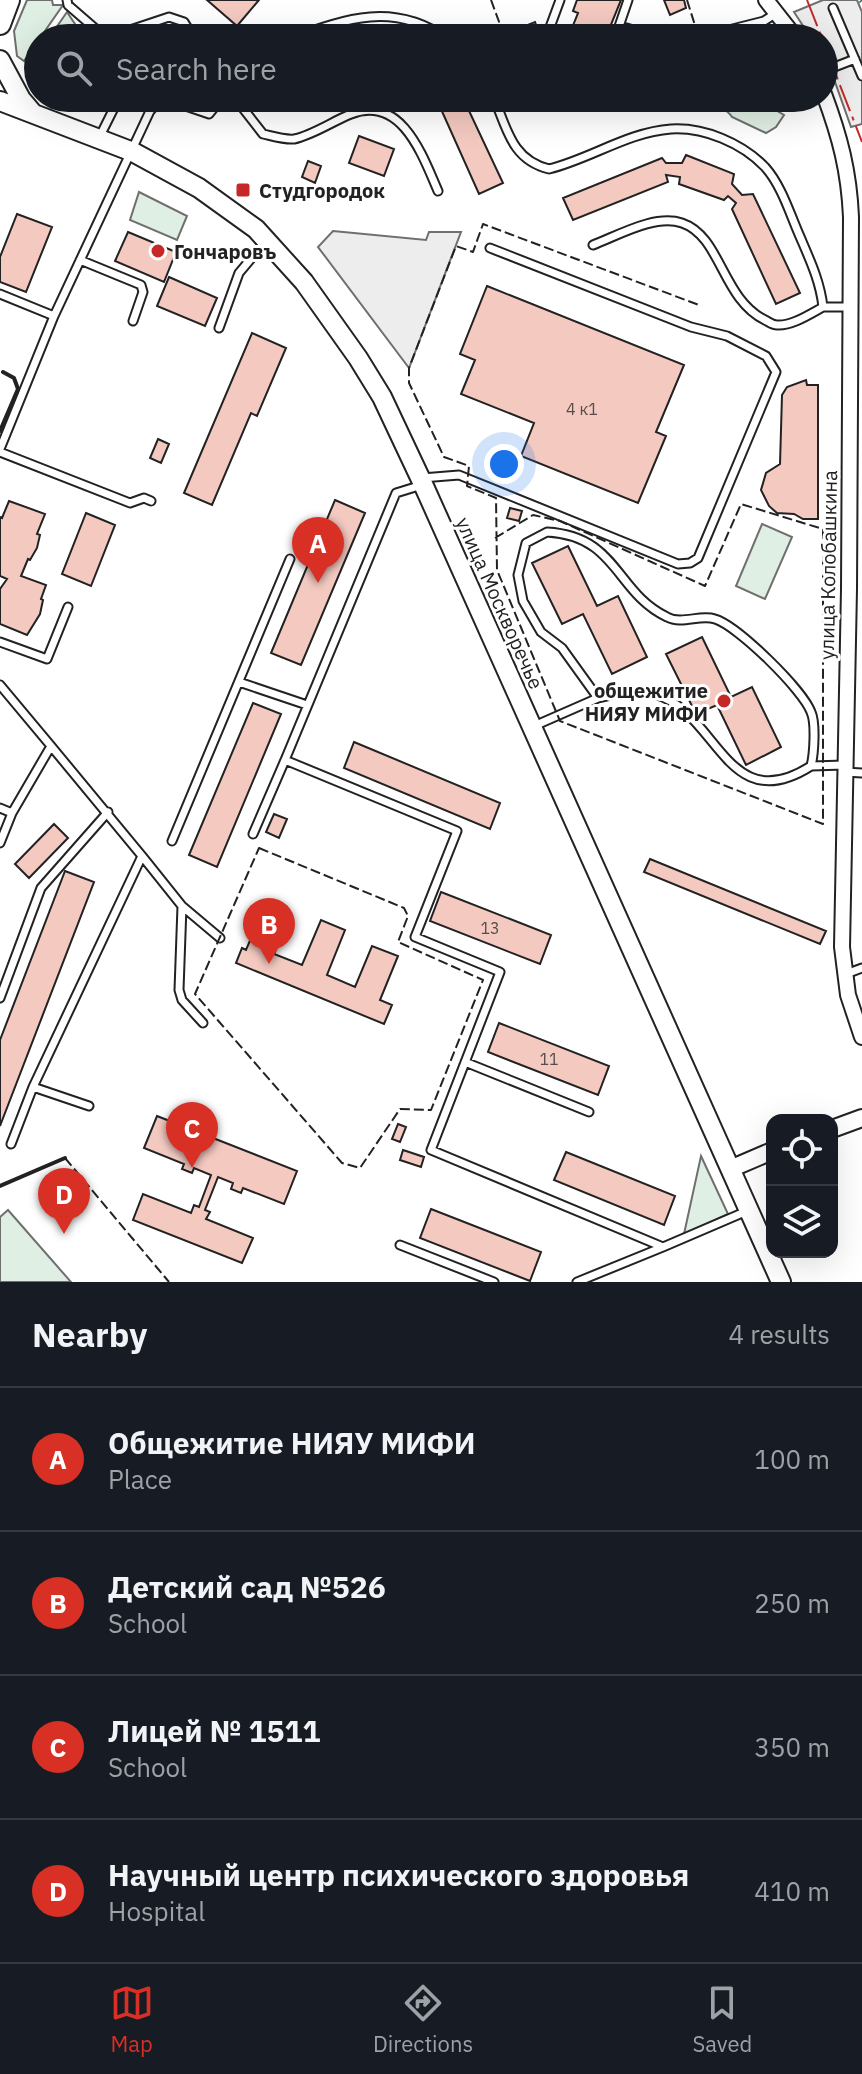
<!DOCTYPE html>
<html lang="en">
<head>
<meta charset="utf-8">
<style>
  :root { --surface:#171b24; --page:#242831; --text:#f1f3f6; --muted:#9ea1a6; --line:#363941; --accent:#d93025 }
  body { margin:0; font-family:"IBM Plex Sans",sans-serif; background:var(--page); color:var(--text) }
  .controls { position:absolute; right:24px; bottom:24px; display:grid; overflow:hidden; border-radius:16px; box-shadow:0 8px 32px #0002 }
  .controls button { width:72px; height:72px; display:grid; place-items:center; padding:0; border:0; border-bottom:2px solid var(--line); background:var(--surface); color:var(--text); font:40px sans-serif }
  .you { position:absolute; left:504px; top:464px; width:28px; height:28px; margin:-20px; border:6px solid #fff; border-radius:50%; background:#1a73e8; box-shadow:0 0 0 12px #1a73e833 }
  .badge { display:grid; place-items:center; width:52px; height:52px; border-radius:50%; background:var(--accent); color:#fff; font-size:26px; font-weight:700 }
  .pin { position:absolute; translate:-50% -66px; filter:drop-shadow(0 2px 4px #0008) }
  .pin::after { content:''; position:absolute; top:42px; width:28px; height:24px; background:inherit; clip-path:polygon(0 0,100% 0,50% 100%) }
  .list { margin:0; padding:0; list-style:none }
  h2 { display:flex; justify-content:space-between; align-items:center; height:104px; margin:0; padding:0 32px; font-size:34px }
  h2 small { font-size:26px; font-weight:400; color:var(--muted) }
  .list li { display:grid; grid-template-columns:52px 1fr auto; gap:24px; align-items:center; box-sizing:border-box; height:144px; padding:0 32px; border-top:2px solid var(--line) }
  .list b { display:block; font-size:30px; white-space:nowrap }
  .list p { margin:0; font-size:26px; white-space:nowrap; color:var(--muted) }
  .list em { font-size:26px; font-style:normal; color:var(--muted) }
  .icon { flex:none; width:44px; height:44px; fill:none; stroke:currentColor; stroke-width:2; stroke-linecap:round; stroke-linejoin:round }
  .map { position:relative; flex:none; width:862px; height:1282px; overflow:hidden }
  .search { position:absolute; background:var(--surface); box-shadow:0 8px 32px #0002; left:24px; right:24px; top:24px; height:88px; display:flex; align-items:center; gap:20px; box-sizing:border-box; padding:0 28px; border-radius:44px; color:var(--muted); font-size:30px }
  .sheet { height:680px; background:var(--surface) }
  nav { display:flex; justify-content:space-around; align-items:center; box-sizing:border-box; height:112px; border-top:2px solid var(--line); background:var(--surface); font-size:22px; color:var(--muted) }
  nav a { display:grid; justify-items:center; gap:4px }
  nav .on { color:var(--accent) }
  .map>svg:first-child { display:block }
</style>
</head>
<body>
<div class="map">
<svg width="862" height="1282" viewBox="0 0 862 1282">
  <rect width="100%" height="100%" fill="#fff"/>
  <!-- green -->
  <path fill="#e0efe3" stroke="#6f6f6f" stroke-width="2" d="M 27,0 L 52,0 L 53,5 L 63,5 L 24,61 L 17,56 L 14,31 Z
    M 67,12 L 77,27 L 74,32 L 82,38 L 49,38 Z
    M 688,98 L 768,98 L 774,109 L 784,115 L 776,127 L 766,133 L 732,117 C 721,100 701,111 688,98 Z
    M 139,192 L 187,216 L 177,240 L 130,220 Z
    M 762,524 L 792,537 L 765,599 L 736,586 Z
    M 701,1156 L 728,1214 L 684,1234 Z
    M 8,1210 L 71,1282 L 0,1282 L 0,1217 Z"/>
  <!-- parking -->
  <path fill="#ededed" stroke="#6f6f6f" stroke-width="2" d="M 823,0 L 857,0 L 862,12 L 862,124 L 851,127 L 830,68 L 824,58 L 824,38 L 811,38 L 794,12 Z
    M 333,231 L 426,240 L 429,232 L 461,232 L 409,368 L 318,247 Z"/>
  <!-- building -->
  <path fill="#f3c9c0" stroke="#222" stroke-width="2" d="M 207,0 L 259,0 L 237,26 Z
    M 577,0 L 621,0 L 606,37 L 600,34 L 598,38 L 568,38 L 578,13 L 573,11 Z
    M 664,0 L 684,0 L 686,8 L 670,15 Z
    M 535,22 L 541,38 L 530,38 L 525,26 Z
    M 271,98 L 305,98 L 276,110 Z
    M 436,98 L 463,98 L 503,183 L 479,194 Z
    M 359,136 L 394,149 L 384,176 L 349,163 Z
    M 686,155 L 734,174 L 732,184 L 742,195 L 753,194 L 800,293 L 776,304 L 732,209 L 736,203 L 728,196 L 724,200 L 679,184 L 680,177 L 666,175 L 668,182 L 573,220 L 563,198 L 662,158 L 666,163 L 682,163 Z
    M 308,161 L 321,166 L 315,183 L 302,177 Z
    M 17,214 L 52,227 L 26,292 L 0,282 L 0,257 Z
    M 128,232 L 176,252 L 164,282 L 115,261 Z
    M 169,277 L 217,298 L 205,326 L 157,306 Z
    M 487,286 L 684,365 L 656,432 L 666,436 L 638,503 L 521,456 L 534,423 L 461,394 L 475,360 L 460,354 Z
    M 252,333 L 286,348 L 257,416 L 251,413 L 212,505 L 184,493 Z
    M 806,380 L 807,385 L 818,385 L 818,519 L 803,519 L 794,514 L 777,513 L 769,506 L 761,490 L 766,473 L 780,464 L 782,395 L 787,387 Z
    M 158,439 L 169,444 L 161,463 L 150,458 Z
    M 335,500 L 365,513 L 301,665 L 271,653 Z
    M 9,501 L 45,514 L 37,534 L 40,535 L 37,548 L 30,560 L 28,559 L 21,576 L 46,585 L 41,599 L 43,600 L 40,614 L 27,635 L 0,624 L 0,589 L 7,579 L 0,576 L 0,517 L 2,518 Z
    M 510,508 L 522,511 L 519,521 L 507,518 Z
    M 86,513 L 115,525 L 91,586 L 62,574 Z
    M 568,546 L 597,606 L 618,596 L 647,657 L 612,674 L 583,614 L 562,624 L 532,563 Z
    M 702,637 L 731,697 L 752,687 L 781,747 L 746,765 L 717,705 L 696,714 L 666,654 Z
    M 253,703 L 281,714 L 217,867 L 189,855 Z
    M 354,742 L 500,803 L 490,829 L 344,768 Z
    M 274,814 L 287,819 L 279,838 L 266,832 Z
    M 54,824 L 68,838 L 29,878 L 15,864 Z
    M 650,859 L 826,931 L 820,944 L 644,872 Z
    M 65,871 L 94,882 L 0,1126 L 0,1040 Z
    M 441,892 L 551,935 L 540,964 L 430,921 Z
    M 266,903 L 291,913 L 274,954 L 302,965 L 321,920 L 345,930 L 327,975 L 355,987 L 372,946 L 398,956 L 380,1000 L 392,1005 L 384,1024 L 236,963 L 242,948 L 246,950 Z
    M 499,1023 L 609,1066 L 598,1095 L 488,1052 Z
    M 157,1116 L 297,1171 L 284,1204 L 243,1188 L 241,1193 L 231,1189 L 233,1183 L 218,1177 L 205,1210 L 210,1212 L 206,1219 L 253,1238 L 242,1263 L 133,1220 L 143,1194 L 191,1213 L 194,1205 L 199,1207 L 211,1175 L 194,1168 L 192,1173 L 182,1169 L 184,1164 L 144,1148 Z
    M 398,1124 L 406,1127 L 400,1142 L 392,1139 Z
    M 403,1150 L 424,1157 L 421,1167 L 400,1160 Z
    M 566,1152 L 675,1196 L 664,1225 L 554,1180 Z
    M 431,1209 L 541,1252 L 530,1281 L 420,1238 Z"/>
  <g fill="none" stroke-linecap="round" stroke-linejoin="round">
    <!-- service casing -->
    <g stroke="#222" stroke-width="11">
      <path id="service" d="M 67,0 L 68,5 L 106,38
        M 833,8 L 862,76
        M 620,26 L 660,38
        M 106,38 L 169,17 L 184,22 L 194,38
        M 292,38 C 347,18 394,2 446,38
        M 546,38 L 560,0
        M 615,38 L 628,0
        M 697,38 L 764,21 L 778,12
        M 824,71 L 855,59
        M 235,98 L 263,134 C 272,136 285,140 294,139 C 313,135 333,121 351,114 C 402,94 423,157 438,191
        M 494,98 C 507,129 512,160 549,169 C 590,159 628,132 671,129 C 704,127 742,143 765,167 C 781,185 789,211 798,232 C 809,258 820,280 823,307 L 850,307
        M 100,136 L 119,98
        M 593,245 C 619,235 655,214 682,223 C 721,236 722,299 765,320 C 769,322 772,325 777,325 C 792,326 810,314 823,307
        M 80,260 L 141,285 L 143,292 L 133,321
        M 0,294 L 54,316
        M 219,328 L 239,273 L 265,242
        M 0,449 L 54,316 L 150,111 L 162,98 L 209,114 L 222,98
        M 0,452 L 130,503 L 144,498 L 151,501
        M 422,478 L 459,475 L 678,564 L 690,563 L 698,558 L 776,372 L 766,356 L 727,336 L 691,327 L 490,248
        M 422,485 L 396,493 L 285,760 L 457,831 L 415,937 L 500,972 L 431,1150 L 663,1247 L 747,1211
        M 547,532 C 618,536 615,592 667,617 C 682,625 700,614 715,619 C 738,626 803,690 811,712 C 816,723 814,754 811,766 C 726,820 718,711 654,694 C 635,689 616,694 598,698 L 562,648 L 541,632 L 523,601 L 518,575 L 526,543 Z
        M 0,642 L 47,659 L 68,607
        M 239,682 L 307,705
        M 0,685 L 51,746 L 12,813 L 0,843
        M 534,726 L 598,698
        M 811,766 L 845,765
        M 845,772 L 862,773
        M 0,808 L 12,813
        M 253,834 L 285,760
        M 172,841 L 290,559
        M 142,856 L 182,906 L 179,990 L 182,1000 L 203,1023
        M 182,906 L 220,938
        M 846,974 L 862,968
        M 0,998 L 41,888 L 108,812
        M 465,1062 L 589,1112
        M 33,1087 L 89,1106
        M 11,1144 L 33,1087 L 142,856 L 51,746
        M 400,1245 L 494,1282
        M 577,1282 L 663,1247"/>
    </g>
    <!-- minor casing -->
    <g stroke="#222" stroke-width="18">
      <path id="minor" d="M 766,0 L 796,38
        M 824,94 C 840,137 849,171 851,217 L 849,589 L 842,947 L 848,995 L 862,1037"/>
    </g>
    <!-- tertiary casing -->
    <g stroke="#222" stroke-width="20">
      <path id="tertiary" d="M 832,1129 L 862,1118
        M 730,1169 L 772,1151"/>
    </g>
    <!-- secondary casing -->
    <g stroke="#222" stroke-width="22">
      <path id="secondary" d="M 0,60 L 21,99 L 32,112
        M 0,101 L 133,152 L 199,188 L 256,229 L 304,282 L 358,358 L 382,397 L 423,484 L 781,1282"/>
    </g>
    <!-- primary casing -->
    <g stroke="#222" stroke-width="24">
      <path id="primary" d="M 0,24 L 9,0"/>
    </g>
    <!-- service -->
    <use href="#service" stroke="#fff" stroke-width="7"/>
    <!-- minor -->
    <use href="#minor" stroke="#fff" stroke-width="14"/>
    <!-- tertiary -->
    <use href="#tertiary" stroke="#fff" stroke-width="16"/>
    <!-- secondary -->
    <use href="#secondary" stroke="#fff" stroke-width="18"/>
    <!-- primary -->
    <use href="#primary" stroke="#fff" stroke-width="20"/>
    <!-- hedge -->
    <path stroke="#2f5e38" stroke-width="6" stroke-dasharray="4 6" stroke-linecap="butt" d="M 861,0 L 862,1"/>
    <!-- fence -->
    <path stroke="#222" stroke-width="2" stroke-dasharray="10 4" stroke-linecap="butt" d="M 491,0 L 505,38
      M 687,0 L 699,38
      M 495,538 L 533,515 L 560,521 L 705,586 L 741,504 L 823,529 L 823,824 L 560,721 L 497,570 L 496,498 L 467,486 L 469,466 L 444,457 L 409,383 L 409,368 L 456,246 L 473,252 L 483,224 L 699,305
      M 259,848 L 404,908 L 408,916 L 398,942 L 483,980 L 431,1110 L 400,1109 L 360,1168 L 342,1163 L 195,994 Z
      M 65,1158 L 169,1282"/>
    <!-- wall -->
    <path stroke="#222" stroke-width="4" d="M 0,431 L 18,389 L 14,378 L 3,372
      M 0,1186 L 65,1158"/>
    <!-- power -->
    <path stroke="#c62828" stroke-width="2" stroke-dasharray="28 6 4 6" stroke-linecap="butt" d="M 807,0 L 822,38
      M 824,44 L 862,142"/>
  </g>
  <!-- markers -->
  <g fill="#c62828" stroke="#fff" stroke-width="3">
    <rect x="235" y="182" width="16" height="16" rx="4"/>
    <circle cx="158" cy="251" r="8"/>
    <circle cx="724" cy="701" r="8"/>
  </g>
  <g text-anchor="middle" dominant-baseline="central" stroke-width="6" stroke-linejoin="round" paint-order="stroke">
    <!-- number labels -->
    <g font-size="16" fill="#564c4a">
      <text x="582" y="409">4 к1</text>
      <text x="490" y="928">13</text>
      <text x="549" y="1059">11</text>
    </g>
    <!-- poi labels -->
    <g font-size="20" font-weight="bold" fill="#222" stroke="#fff" text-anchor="start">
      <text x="259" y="190">Студгородок</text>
      <text x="174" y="251">Гончаровъ</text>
      <text x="708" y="690" text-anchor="end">общежитие<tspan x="708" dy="23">НИЯУ МИФИ</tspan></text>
    </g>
    <!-- street labels -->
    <g font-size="20" fill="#222" stroke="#fff">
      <text transform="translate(828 565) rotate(-89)">улица Колобашкина</text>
      <text transform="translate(500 603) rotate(66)">улица Москворечье</text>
    </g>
  </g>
</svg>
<div class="controls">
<button><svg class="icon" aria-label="locate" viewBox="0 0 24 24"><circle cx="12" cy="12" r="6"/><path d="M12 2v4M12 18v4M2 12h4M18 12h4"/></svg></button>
<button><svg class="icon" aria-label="layers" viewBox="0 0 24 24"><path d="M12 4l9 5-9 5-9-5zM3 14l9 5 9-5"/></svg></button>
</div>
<div class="you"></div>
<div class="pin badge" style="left:318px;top:583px">A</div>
<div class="pin badge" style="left:269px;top:964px">B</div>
<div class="pin badge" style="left:192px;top:1168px">C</div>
<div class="pin badge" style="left:64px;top:1234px">D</div>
<div class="search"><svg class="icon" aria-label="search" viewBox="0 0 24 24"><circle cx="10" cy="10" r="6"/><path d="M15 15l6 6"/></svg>Search here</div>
</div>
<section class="sheet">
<h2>Nearby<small>4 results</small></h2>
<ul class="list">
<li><span class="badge">A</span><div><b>Общежитие НИЯУ МИФИ</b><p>Place</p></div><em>100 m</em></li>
<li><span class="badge">B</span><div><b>Детский сад №526</b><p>School</p></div><em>250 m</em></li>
<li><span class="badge">C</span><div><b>Лицей № 1511</b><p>School</p></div><em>350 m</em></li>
<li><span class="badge">D</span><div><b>Научный центр психического здоровья</b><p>Hospital</p></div><em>410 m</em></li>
</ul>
</section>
<nav>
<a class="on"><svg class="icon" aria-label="map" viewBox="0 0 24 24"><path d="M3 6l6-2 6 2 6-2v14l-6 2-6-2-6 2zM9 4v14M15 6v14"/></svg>Map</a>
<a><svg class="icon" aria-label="directions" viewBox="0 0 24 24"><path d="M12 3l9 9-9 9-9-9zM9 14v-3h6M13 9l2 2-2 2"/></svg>Directions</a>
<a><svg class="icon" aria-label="saved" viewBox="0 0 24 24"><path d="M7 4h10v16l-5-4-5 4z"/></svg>Saved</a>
</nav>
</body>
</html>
